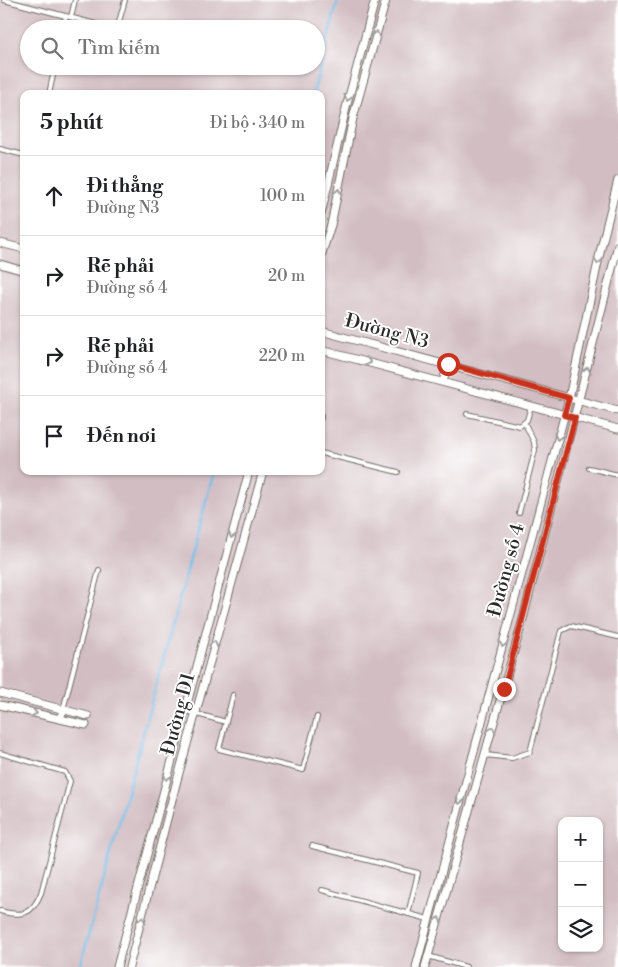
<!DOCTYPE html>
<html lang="vi">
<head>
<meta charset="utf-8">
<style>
  :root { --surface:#fff; --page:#f6f6f6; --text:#202124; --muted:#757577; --line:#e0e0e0 }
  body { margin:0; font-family:"Libre Bodoni",serif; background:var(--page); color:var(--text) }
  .controls { position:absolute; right:15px; bottom:15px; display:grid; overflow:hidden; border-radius:10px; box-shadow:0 1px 4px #0004 }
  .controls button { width:45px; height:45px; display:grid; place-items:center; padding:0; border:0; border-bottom:1px solid var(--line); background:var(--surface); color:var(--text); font:25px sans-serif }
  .stop { position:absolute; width:15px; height:15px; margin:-11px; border:4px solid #c8321e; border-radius:50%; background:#fff }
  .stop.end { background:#c8321e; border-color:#fff; box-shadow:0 1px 5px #0008 }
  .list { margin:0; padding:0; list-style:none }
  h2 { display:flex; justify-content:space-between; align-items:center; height:65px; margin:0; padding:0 20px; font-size:21px }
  h2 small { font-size:16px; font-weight:400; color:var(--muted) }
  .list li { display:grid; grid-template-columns:32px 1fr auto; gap:15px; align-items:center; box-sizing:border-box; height:80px; padding:0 20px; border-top:1px solid var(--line) }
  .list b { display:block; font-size:19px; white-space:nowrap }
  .list p { margin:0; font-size:16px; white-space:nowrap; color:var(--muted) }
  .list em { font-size:16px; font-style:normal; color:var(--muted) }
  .icon { flex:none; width:28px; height:28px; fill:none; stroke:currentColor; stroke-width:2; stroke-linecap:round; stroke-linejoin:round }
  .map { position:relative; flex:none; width:618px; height:967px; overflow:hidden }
  .search { position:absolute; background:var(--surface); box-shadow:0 1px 4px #0004; left:20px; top:20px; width:305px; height:55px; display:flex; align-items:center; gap:12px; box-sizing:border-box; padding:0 18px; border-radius:28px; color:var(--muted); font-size:19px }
  .panel { position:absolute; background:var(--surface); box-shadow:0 1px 4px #0004; left:20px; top:90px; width:305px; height:385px; border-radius:10px }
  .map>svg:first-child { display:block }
</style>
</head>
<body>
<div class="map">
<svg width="618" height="967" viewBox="0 0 618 967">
  <rect width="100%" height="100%" fill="#fff"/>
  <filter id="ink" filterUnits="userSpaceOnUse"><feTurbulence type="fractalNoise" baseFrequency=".02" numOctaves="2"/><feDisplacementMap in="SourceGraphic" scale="10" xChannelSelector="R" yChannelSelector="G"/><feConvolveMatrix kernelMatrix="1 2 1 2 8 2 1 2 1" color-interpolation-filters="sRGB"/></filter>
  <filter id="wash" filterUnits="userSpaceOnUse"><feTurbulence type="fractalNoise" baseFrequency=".0096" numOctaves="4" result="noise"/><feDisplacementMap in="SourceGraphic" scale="20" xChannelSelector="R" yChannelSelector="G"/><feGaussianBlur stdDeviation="1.12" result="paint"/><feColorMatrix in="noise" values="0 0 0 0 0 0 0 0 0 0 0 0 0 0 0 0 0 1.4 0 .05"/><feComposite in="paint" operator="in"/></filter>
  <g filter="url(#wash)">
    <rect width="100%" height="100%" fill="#f4e5cd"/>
    <!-- industrial -->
    <path fill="#d2bec2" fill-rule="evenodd" d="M 0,0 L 618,0 L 618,967 L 0,967 ZM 29,29 L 316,29 L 316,66 L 29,66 ZM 24,94 L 321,94 L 321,471 L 24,471 ZM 562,821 L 599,821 L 599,948 L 562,948 Z"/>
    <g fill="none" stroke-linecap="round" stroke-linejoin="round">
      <!-- stream -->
      <path stroke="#6fbeea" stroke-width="2.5" d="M 313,94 L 338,0
        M 80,967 L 214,471"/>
    </g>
  </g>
  <g filter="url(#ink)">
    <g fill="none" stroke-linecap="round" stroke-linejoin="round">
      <!-- service casing -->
      <g stroke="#716c64" stroke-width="6">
        <path id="service" d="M 4,0 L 115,29
          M 71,17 L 75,0
          M 63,29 L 66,16
          M 117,29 L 125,0
          M 258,66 L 261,67
          M 49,94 L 55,66
          M 0,149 L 24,155
          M 467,414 L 520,426 L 527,420 L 531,406
          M 321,416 L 321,418
          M 321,453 L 398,472
          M 589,468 L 618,475
          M 519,513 L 535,450 L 534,442 L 525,424
          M 233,695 L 219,749 L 303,770 L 317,717
          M 63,710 L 99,570
          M 186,711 L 226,722
          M 0,753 L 65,772 L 70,781 L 41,893 C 32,915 22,917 0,911
          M 485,755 L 512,758 L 530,752 L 561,631 L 571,626 L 618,637
          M 312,846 L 418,873 L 408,914
          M 322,890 L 428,919
          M 428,956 L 466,967"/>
      </g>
      <!-- minor casing -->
      <g stroke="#716c64" stroke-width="9">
        <path id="minor" d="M 321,214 L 347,104 L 375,0
          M 0,243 L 24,249
          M 321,256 L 331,225 L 353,118 L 386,0
          M 0,264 L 24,271
          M 321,331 L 618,411
          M 321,350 L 618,429
          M 443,382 L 448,364
          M 0,693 L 88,716
          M 0,705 L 60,719 L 63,710
          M 60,719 L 86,725
          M 117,967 L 249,471
          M 129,967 L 176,784 L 263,471
          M 416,967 L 569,398 L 601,248 L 618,180
          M 425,967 L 523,619 L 618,245"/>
      </g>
      <!-- service -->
      <use href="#service" stroke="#fff" stroke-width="4"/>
      <!-- minor -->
      <use href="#minor" stroke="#fff" stroke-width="7"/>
    </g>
    <!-- one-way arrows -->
    <defs><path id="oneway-chevron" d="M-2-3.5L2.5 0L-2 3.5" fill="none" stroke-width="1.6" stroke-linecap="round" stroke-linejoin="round" transform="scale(1.25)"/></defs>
    <g stroke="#a0a0a0">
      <use href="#oneway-chevron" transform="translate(376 34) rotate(-74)"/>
      <use href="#oneway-chevron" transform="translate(348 98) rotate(105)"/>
      <use href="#oneway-chevron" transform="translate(338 192) rotate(-78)"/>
      <use href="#oneway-chevron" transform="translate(598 261) rotate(102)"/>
      <use href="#oneway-chevron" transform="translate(368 362) rotate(15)"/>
      <use href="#oneway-chevron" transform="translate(587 370) rotate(-78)"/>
      <use href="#oneway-chevron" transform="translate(558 437) rotate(105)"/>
      <use href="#oneway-chevron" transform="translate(232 535) rotate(105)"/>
      <use href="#oneway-chevron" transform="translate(214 644) rotate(-75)"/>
      <use href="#oneway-chevron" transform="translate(503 644) rotate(105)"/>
      <use href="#oneway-chevron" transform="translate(34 713) rotate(13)"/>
      <use href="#oneway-chevron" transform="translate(492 730) rotate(-74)"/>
      <use href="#oneway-chevron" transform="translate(167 777) rotate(106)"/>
      <use href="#oneway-chevron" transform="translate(460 801) rotate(105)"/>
      <use href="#oneway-chevron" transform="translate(142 920) rotate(-74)"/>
      <use href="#oneway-chevron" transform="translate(438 920) rotate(-74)"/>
    </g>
  </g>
  <g fill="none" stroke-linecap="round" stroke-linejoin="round" filter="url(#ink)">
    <!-- route -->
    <path stroke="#c8321e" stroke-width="6" d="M 448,364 L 569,398 L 564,415 L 575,418 L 504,689"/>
  </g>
  <g text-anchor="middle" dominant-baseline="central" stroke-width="4" stroke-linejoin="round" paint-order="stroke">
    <!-- street labels -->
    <g font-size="19" fill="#2b2b2b" stroke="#fff">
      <text transform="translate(387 331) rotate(15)">Đường N3</text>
      <text transform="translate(506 570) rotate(-75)">Đường số 4</text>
      <text transform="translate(178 714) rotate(-75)">Đường D1</text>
    </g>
  </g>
</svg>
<div class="controls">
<button>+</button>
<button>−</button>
<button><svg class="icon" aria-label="layers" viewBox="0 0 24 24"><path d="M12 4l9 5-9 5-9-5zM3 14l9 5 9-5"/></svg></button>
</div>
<div class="stop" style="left:448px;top:364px"></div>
<div class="stop end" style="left:504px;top:689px"></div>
<div class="search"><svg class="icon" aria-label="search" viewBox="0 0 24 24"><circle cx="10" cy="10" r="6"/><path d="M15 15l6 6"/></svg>Tìm kiếm</div>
<section class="panel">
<h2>5 phút<small>Đi bộ · 340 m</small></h2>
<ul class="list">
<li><svg class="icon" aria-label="ahead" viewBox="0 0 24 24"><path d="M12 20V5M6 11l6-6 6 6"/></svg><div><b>Đi thẳng</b><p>Đường N3</p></div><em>100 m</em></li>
<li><svg class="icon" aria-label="right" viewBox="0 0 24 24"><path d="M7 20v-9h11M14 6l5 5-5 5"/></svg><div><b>Rẽ phải</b><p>Đường số 4</p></div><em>20 m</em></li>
<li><svg class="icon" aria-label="right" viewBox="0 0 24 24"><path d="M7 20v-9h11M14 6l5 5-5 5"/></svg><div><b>Rẽ phải</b><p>Đường số 4</p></div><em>220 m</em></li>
<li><svg class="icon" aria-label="arrive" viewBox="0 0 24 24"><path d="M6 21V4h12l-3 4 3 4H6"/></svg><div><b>Đến nơi</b></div></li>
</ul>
</section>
</div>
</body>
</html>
